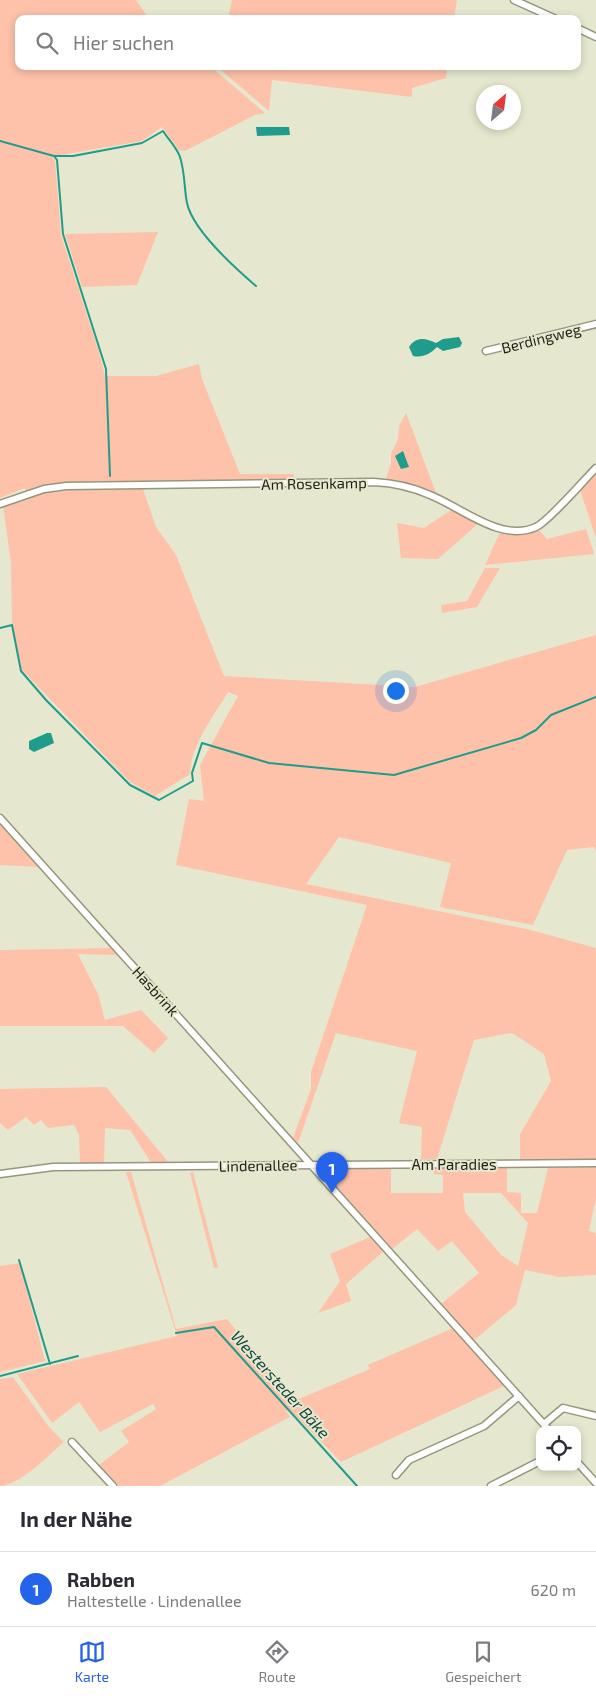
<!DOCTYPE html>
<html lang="de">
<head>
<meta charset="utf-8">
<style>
  :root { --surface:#fff; --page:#f7f7f7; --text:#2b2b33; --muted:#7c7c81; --line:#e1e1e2; --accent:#2563eb }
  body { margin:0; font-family:"Exo 2",sans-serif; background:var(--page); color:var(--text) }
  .controls { position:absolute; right:15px; bottom:15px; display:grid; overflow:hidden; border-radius:10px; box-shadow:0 2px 8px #0003 }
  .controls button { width:45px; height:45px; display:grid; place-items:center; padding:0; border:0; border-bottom:1px solid var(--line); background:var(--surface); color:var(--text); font:25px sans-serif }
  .compass { position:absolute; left:476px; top:85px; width:45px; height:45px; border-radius:50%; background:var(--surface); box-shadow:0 2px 8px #0003; rotate:28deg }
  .you { position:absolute; left:395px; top:690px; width:18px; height:18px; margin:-12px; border:4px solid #fff; border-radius:50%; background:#1a73e8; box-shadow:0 0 0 8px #1a73e833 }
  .badge { display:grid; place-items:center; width:32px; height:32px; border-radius:50%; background:var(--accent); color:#fff; font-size:16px; font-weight:700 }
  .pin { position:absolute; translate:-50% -41px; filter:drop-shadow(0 1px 2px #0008) }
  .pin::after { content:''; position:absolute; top:26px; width:18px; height:15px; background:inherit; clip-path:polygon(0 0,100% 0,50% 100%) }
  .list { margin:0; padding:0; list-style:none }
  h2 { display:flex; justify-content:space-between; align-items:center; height:65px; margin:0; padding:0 20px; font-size:21px }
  h2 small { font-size:16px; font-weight:400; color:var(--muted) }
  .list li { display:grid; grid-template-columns:32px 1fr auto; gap:15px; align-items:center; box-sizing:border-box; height:75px; padding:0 20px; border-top:1px solid var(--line) }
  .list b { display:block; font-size:19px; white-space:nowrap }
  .list p { margin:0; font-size:16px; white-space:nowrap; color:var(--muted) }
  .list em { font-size:16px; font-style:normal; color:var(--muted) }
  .icon { flex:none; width:28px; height:28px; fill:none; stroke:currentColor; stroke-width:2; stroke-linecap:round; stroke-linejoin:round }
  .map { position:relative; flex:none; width:596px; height:1486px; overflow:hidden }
  .search { position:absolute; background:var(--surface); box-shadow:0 2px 8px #0003; left:15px; right:15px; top:15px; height:55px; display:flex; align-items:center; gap:12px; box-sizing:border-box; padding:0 18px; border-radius:10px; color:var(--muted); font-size:19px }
  .sheet { height:140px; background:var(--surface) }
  nav { display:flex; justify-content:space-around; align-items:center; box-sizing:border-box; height:70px; border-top:1px solid var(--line); background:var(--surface); font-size:14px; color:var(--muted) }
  nav a { display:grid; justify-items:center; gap:2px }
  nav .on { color:var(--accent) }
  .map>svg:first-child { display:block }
</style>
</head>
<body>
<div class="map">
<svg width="596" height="1486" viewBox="0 0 596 1486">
  <rect width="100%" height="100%" fill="#e5e8ce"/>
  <!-- green -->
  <path fill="#fec1a9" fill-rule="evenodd" d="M 0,0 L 136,0 L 149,19 L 19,19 L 19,66 L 210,66 L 265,113 L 255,115 L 185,151 L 179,150 L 162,127 L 142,141 L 61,155 L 52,155 L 55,161 L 61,235 L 99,352 L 105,376 L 156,376 L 199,364 L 202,379 L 240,474 L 294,474 L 294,480 L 100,487 L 143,489 L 156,527 L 176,555 L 224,676 L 415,687 L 596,635 L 596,850 L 594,847 L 567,850 L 533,925 L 440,907 L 451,863 L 339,837 L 306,884 L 531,930 L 596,948 L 596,1160 L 520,1160 L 520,1134 L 551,1081 L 544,1054 L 512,1033 L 474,1040 L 437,1159 L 421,1159 L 422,1127 L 399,1123 L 417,1051 L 336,1033 L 298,1143 L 293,1138 L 311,1089 L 311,1072 L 367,905 L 176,865 L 189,799 L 204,801 L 200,765 L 238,696 L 228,692 C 214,716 190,746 190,774 L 155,796 L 130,782 L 22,670 L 12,623 L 11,563 L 3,506 L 28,496 L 25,488 L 0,498 Z
    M 232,0 L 457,0 L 454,19 L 228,19 Z
    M 216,66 L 447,66 L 446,78 L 412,88 L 412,97 L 272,80 L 269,111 Z
    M 158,232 L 137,285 L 82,287 L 65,234 Z
    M 406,413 L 436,493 L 386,479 L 391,463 L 391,454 L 398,439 L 399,426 Z
    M 596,474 L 596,538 L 580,490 Z
    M 454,508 L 480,522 L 438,559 L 401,558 L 397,523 L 424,528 Z
    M 538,529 L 547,539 L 586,529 L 594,554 L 485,565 L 500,532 L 518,532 Z
    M 485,568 L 500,568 L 477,607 L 442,613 L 441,605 L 467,601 Z
    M 0,822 L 42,867 L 0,865 Z
    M 113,948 L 119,955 L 78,954 L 98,994 L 105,1020 L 141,1010 L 168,1038 L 154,1053 L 123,1026 L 0,1026 L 0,950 Z
    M 106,1087 L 169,1163 L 152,1164 L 130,1130 L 105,1128 L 104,1164 L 80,1163 L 79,1135 L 74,1125 L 48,1128 L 41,1120 L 34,1125 L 26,1117 L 8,1130 L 0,1123 L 0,1089 Z
    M 391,1166 L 391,1193 L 443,1193 L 443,1175 L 434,1174 L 434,1167 L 507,1168 L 507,1192 L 521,1193 L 521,1213 L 537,1213 L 548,1168 L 596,1167 L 596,1198 L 589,1231 L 596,1233 L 596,1275 L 559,1277 L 525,1270 L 516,1305 L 473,1341 L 441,1304 L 479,1273 L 452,1241 L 438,1251 L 417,1229 L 391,1250 L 317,1167 ZM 463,1193 L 501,1193 L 528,1223 L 518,1266 L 501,1255 L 465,1212 Z
    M 126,1172 L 131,1172 L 176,1329 L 227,1319 L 294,1401 L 370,1369 L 368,1365 L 453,1328 L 506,1385 L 341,1462 L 289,1409 L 286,1411 L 290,1417 L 160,1486 L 119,1486 L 99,1465 L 129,1442 L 121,1431 L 156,1409 L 153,1404 L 100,1432 L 79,1402 L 52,1423 L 17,1374 L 177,1336 Z
    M 193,1172 L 218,1267 L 214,1268 L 190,1173 Z
    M 370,1237 L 384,1251 L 346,1284 L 351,1301 L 318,1313 L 340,1281 L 330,1254 Z
    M 20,1263 L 45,1361 L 0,1372 L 0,1266 Z
    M 13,1377 L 49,1427 L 64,1442 C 50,1454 19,1486 0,1486 L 0,1379 Z"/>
  <!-- water -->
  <path fill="#209c8c" d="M 256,127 L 289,127 L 290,135 L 257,136 Z
    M 459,337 L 462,343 L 460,347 L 443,351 L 437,347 C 430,354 423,358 413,356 L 409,347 C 416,336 426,338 436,343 L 443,339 Z
    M 403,451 L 409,467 L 401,469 L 395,456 Z
    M 47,733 L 51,733 L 54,743 L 34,752 L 29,749 L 29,741 Z"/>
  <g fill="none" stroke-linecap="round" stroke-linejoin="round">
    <!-- stream -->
    <path stroke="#209c8c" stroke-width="2" d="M 0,141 L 54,156 L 57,160 L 63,234 L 106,369 L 110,476
      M 54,156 L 73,156 L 142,143 L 163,131 C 168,139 177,148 180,157 C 185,172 184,188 187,203 C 193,231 235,268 256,286
      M 0,628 L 12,625 L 21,671 L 46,700 L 130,785 L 159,800 L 193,781 L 192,773 L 202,743 L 269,763 L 394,775 L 521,738 L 536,730 L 551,715 L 596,697
      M 19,1260 L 50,1364
      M 176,1333 L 214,1327 L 357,1486
      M 0,1376 L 78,1356"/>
    <!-- minor casing -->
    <g stroke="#94977e" stroke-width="9">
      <path id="minor" d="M 514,0 L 556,19
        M 577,28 L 596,37
        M 486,351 L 596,324
        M 0,504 L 44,489 L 66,486 L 374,482 C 394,483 412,487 430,495 C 461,507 501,543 536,527 C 549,521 583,481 596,468
        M 0,818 L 549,1430
        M 0,1174 L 53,1167 L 596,1163
        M 544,1424 L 563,1408 L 596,1416
        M 72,1442 L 113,1486
        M 577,1462 L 596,1483
        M 396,1475 L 409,1460 L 484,1426 L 519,1396
        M 491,1486 L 540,1461"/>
    </g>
    <!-- minor -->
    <use href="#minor" stroke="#fff" stroke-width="6"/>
  </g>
  <g text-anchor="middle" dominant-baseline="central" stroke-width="4" stroke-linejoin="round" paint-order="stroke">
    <!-- street labels -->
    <g font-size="15" fill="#1e1f16" stroke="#e5e8ce">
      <text transform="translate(541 338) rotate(-14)">Berdingweg</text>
      <text transform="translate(314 483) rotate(-1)">Am Rosenkamp</text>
      <text transform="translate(156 991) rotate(48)">Hasbrink</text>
      <text x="454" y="1164">Am Paradies</text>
      <text transform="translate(258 1165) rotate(-1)">Lindenallee</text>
    </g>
    <!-- water labels -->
    <g font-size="16" font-style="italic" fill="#13453e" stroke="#e5e8ce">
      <text transform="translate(281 1384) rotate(48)">Westersteder Bäke</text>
    </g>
  </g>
</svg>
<div class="controls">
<button><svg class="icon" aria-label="locate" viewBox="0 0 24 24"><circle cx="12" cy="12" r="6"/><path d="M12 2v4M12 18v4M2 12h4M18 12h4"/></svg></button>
</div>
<svg class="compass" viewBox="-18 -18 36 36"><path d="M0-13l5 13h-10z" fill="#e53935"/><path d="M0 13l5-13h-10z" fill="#7c7c81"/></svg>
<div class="you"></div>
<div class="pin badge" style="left:332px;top:1193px">1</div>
<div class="search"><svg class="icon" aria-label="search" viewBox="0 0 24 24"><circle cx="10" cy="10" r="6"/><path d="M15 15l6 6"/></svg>Hier suchen</div>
</div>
<section class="sheet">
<h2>In der Nähe<small></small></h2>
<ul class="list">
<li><span class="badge">1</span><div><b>Rabben</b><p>Haltestelle · Lindenallee</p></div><em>620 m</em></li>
</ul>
</section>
<nav>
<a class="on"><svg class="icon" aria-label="map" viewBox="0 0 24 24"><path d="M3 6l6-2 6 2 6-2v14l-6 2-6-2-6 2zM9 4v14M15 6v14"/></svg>Karte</a>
<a><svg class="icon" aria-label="directions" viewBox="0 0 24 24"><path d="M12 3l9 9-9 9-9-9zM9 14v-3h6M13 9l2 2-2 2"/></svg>Route</a>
<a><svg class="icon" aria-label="saved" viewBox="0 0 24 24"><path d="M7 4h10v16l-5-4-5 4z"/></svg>Gespeichert</a>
</nav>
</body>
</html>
